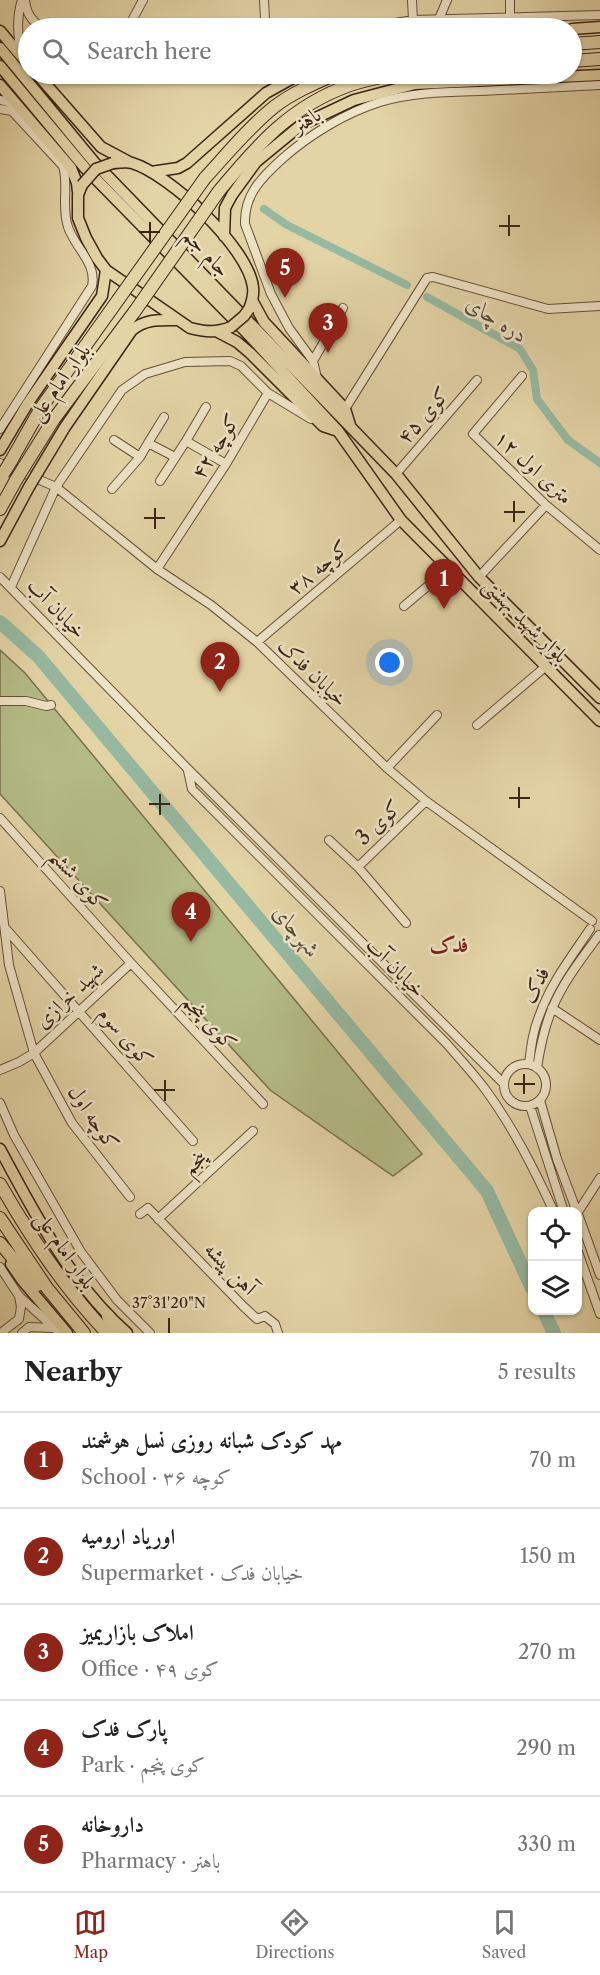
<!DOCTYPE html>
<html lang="en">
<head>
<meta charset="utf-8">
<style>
  :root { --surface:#fff; --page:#f2f2f2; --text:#222; --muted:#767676; --line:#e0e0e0; --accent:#8f2418 }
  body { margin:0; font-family:"Libre Caslon Text",Amiri,serif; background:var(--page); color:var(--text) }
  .controls { position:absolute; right:18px; bottom:18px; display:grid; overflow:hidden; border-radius:12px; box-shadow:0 2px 4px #0004 }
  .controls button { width:54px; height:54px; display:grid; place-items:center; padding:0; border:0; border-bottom:2px solid var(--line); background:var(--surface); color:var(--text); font:30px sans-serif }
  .you { position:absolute; left:390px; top:663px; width:21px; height:21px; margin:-15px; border:4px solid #fff; border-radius:50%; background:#1a73e8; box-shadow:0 0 0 9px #1a73e833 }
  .badge { display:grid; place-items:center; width:39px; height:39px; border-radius:50%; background:var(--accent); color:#fff; font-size:20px; font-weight:700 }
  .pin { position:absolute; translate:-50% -50px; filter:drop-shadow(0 2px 3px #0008) }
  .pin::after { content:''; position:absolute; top:32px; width:21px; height:18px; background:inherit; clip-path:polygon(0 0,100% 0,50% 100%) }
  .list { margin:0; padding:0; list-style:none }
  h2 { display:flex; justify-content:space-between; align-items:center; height:78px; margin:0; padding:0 24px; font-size:26px }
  h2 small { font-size:20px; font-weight:400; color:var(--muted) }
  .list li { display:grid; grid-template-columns:39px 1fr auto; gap:18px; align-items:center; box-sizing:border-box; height:96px; padding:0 24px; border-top:2px solid var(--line) }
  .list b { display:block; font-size:22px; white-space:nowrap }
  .list p { margin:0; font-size:20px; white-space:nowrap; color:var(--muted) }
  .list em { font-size:20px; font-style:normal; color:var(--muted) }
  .icon { flex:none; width:33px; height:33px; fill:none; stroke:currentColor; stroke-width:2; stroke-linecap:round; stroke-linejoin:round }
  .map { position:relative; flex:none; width:600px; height:1333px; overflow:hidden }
  .search { position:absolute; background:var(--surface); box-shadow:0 2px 4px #0004; left:18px; right:18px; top:18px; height:66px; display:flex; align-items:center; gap:15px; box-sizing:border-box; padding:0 21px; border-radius:33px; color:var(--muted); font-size:22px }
  .sheet { height:558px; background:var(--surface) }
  nav { display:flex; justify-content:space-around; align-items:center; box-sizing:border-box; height:84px; border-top:2px solid var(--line); background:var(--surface); font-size:16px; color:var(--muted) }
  nav a { display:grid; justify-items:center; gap:3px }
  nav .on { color:var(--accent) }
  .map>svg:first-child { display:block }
</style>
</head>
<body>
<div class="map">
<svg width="600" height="1333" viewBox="0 0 600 1333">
  <rect width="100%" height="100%" fill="#e3d4a6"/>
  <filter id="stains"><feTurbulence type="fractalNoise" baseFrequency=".00333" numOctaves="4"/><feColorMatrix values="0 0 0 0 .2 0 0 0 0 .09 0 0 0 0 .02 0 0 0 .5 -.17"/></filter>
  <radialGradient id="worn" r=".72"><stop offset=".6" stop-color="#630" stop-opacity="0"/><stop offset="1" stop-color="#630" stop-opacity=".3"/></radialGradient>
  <!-- green -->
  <path fill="#b4bc86" stroke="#78704e" stroke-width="1.5" d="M 0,650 L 25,673 L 422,1154 L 393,1176 L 270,1090 L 0,794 Z"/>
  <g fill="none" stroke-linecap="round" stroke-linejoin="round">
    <!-- canal -->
    <path stroke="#96b9a1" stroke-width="8" d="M 264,209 L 287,225 L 407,285
      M 427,297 L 520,349 L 533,370 L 537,399 L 568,440 L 600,463"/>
    <!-- river -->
    <path stroke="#96b9a1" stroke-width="14" d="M 0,622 L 38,656 L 487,1191 L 532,1288
      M 543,1310 L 554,1333"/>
    <!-- minor casing -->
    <g stroke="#665039" stroke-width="10">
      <path id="minor" d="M 25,0 C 26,13 32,22 43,28
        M 264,0 L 265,19
        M 412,0 L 413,20
        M 510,0 L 510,18
        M 439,19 L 447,0
        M 128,28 L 143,0
        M 366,28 L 413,20 L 600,15
        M 21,55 C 18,36 16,18 22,0
        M 0,100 L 16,104
        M 0,109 L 12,111 L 63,166 C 69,186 61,206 68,227 C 75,248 97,263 92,286 L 0,429
        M 313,361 L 343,308
        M 522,376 L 473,434 L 546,505 L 600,550
        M 317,378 L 313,361 L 289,328 L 271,294 L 245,224 C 244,195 261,178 282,159 C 309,135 345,113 380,102 C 413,92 447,92 481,91 C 520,89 560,87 600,85
        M 206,407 L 186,441 L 226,464
        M 345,409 L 427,278 L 433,277 L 548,309 L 600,306
        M 164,417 L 148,443 L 175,457
        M 114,440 L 140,457 L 148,443
        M 0,463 L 56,487 L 157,569 L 211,605 L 257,642 L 387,768 L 426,801 L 592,921
        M 396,474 L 477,380
        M 160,481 L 186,441
        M 112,489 L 140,457
        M 157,569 L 226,464 L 268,393
        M 0,577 L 188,769 L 504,1084
        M 479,577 L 546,505
        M 11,587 L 56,487 L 122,390 L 145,374 L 185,362 L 230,361 L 241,366 L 268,393 L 311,419
        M 404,606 L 448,569
        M 257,642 L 401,520
        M 0,701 L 26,701 L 46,706 L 51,705
        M 477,725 L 545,667
        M 387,768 L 437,715
        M 188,771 L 192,789 L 446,1043 C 459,1058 473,1073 485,1089 C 513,1127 534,1169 554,1212
        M 0,818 L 131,963 L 263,1104
        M 329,840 L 358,867
        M 0,891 L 9,965 L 34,1053 L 72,1123 L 130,1197
        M 406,923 L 358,867 L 426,801
        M 6,929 L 193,1141
        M 552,1008 L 600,1040
        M 529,1064 C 531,1047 533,1030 540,1014 C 551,983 572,956 590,929
        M504 1085a21 21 0 1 1 42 0a21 21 0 1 1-42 0Z
        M 537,1068 C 540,1048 544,1028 552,1009 C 563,982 582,958 599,935
        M 0,1070 L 19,1062 L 34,1053 L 131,963
        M 540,1100 L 557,1159 L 577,1212
        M 0,1103 L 14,1135 L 81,1252 L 117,1300 L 150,1333
        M 530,1106 L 564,1212
        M 578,1212 L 600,1178
        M 140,1214 L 148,1208 L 243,1306 L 257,1319 L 265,1316 L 275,1324 L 278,1333
        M 578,1214 L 600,1275
        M 158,1219 L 253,1131
        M 578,1252 L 600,1314
        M 0,1267 L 19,1296 L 60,1333
        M 1,1333 L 19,1319 L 21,1307 L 19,1296
        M 22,1333 L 29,1327 L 53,1328"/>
    </g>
    <!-- major casing -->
    <g stroke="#3c2415" stroke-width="13">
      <path id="major" d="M 572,29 L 600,27
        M 0,31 L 28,64
        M 0,48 L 94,162 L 396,474 L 479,577 L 600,698
        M 0,66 L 85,168 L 246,332 L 338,431 L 401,520 L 600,721
        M 37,74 L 101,147 L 129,162
        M 0,85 L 71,168 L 77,183 L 78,192
        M 113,163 C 120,163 126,161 132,163 C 169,174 248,247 253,287 C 254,295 252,302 249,309
        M 151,172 L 178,168 L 187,163 L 266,93 L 300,74
        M 82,185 L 78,195 L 78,218 L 86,238 L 97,258 L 106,270 L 190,328 C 205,332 216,333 231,327
        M 224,236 L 225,208 L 232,195 L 256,162 L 301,125 L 354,100 L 415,84 L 600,75
        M 252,300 L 264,322 L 345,409 L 350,425
        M 218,332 L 237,342 L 250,353 L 323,426 L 335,430
        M 0,450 L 28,403 L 102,296 L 106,270
        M 38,472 L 65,427 L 132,330 C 146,319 159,320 176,320
        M 0,541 L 29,487
        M 0,1149 C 34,1213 72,1285 127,1333
        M 11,1264 L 22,1280 L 67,1333"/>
    </g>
    <!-- highway casing -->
    <g stroke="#3c2415" stroke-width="14">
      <path id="highway" d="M 572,44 L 600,42
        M 572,61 L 600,59
        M 205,178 C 227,154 248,128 274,107 C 292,93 315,83 336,74
        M 219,191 C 258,144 291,106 350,85 C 365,80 380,77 395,74
        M 11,461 L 41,408 L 118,300
        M 24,467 L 54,419 L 135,311
        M 0,509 L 16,480
        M 0,1184 C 31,1238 64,1288 107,1333
        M 0,1218 L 47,1288 L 84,1333
        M 0,1243 L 36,1286
        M 108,1316 L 120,1333"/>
    </g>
    <!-- minor -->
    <use href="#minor" stroke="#ede3c5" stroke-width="8"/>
    <!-- major -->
    <use href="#major" stroke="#e3d4a6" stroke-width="10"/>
    <!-- highway -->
    <use href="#highway" stroke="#e3d4a6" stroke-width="12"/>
    <!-- major-bridge casing -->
    <g stroke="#3c2415" stroke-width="13" stroke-linecap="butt">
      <path id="major-bridge" d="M 82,185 L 96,169 L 113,163
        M 231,327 L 244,316 L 249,309
        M 29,487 L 38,472"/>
    </g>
    <!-- highway-bridge casing -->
    <g stroke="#3c2415" stroke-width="14" stroke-linecap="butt">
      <path id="highway-bridge" d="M 118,300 L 205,178
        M 135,311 L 219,191
        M 3,474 L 11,461
        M 16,480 L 24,467"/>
    </g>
    <!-- major-bridge -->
    <use href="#major-bridge" stroke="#e3d4a6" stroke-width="10"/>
    <!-- highway-bridge -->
    <use href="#highway-bridge" stroke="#e3d4a6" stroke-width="12"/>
  </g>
  <!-- ticks -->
  <path fill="none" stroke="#3c2415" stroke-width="2" d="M 509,215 L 509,236M 150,222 L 150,243M 499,226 L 520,226M 139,232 L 160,232M 514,501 L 514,522M 155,508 L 155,529M 504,512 L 525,512M 144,518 L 165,518M 519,787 L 519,808M 160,794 L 160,815M 509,798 L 530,798M 149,804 L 170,804M 524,1074 L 524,1094M 165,1080 L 165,1101M 514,1084 L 535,1084M 154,1090 L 175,1090M 169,1318 L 169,1333"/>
  <g text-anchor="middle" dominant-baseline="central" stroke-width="5" stroke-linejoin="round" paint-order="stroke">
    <!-- street labels -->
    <g font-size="21" fill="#3c2415" stroke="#ede3c5">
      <text transform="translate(306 120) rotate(-33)">باهنر</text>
      <text transform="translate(207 252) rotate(46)">جام جم</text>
      <text transform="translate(59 382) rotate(-54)">بلوار امام علی</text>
      <text transform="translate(423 415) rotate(-49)">کوی ۴۵</text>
      <text transform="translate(215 446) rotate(-58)">کوچه ۴۲</text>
      <text transform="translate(534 467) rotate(43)">۱۲ متری اول</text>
      <text transform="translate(318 567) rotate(-40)">کوچه ۳۸</text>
      <text transform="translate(57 608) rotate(46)">خیابان آب</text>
      <text transform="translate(526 620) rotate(45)">بلوار شهید بهشتی</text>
      <text transform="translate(313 672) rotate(44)">خیابان فدک</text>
      <text transform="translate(378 822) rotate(-44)">کوی 3</text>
      <text transform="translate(79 879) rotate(48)">کوی ششم</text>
      <text transform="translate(396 967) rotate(45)">خیابان آب</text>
      <text transform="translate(535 985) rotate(-63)">فدک</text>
      <text transform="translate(69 995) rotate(-43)">شهید خرازی</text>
      <text transform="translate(210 1022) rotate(47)">کوی پنجم</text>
      <text transform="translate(126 1036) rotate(49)">کوی سوم</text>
      <text transform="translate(94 1117) rotate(56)">کوچه اول</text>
      <text transform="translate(194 1162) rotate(-43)">پنجم</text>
      <text transform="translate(66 1250) rotate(55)">بلوار امام علی</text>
      <text transform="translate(231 1268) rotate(46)">آهن پیشه</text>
    </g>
    <!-- water labels -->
    <g font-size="22" font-style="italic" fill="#524938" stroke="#ede3c5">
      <text transform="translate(497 319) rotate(32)">دره چای</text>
      <text transform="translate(297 931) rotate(50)">شهرچای</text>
    </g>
    <!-- neighbourhood labels -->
    <g font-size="22" font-weight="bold" fill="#7a1f14" stroke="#ede3c5">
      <text x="449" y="944">فدک</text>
    </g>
  </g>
  <g font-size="15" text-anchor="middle" fill="#3c2415" stroke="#ede3c5" stroke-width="5" stroke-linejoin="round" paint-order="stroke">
    <text x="169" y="1308">37°31'20"N</text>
  </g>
  <rect width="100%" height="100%" filter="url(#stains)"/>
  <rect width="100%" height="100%" fill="url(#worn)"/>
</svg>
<div class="controls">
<button><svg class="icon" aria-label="locate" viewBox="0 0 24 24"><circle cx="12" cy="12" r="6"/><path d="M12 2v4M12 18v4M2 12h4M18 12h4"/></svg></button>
<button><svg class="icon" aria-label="layers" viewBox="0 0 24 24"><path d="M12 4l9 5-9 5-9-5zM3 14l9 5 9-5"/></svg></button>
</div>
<div class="you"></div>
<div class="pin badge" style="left:444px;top:609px">1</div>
<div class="pin badge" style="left:220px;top:692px">2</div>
<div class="pin badge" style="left:328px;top:353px">3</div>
<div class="pin badge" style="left:191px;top:942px">4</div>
<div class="pin badge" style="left:285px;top:298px">5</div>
<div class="search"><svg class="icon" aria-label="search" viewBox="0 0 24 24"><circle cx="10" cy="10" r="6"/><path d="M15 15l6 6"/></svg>Search here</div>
</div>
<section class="sheet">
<h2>Nearby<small>5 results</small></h2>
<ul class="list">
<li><span class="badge">1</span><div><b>مهد کودک شبانه روزی نسل هوشمند</b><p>School · کوچه ۳۶</p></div><em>70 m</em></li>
<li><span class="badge">2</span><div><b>اوریاد ارومیه</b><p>Supermarket · خیابان فدک</p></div><em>150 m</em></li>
<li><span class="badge">3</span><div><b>املاک بازاریمیز</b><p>Office · کوی ۴۹</p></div><em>270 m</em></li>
<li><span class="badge">4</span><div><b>پارک فدک</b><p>Park · کوی پنجم</p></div><em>290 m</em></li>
<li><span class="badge">5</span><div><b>داروخانه</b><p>Pharmacy · باهنر</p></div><em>330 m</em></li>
</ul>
</section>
<nav>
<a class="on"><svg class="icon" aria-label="map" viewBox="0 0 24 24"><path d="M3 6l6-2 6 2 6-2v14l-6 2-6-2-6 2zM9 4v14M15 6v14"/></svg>Map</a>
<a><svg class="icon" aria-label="directions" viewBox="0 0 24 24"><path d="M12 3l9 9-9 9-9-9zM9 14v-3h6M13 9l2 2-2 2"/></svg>Directions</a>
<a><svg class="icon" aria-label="saved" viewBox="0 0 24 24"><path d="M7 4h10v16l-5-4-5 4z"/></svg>Saved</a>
</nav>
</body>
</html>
